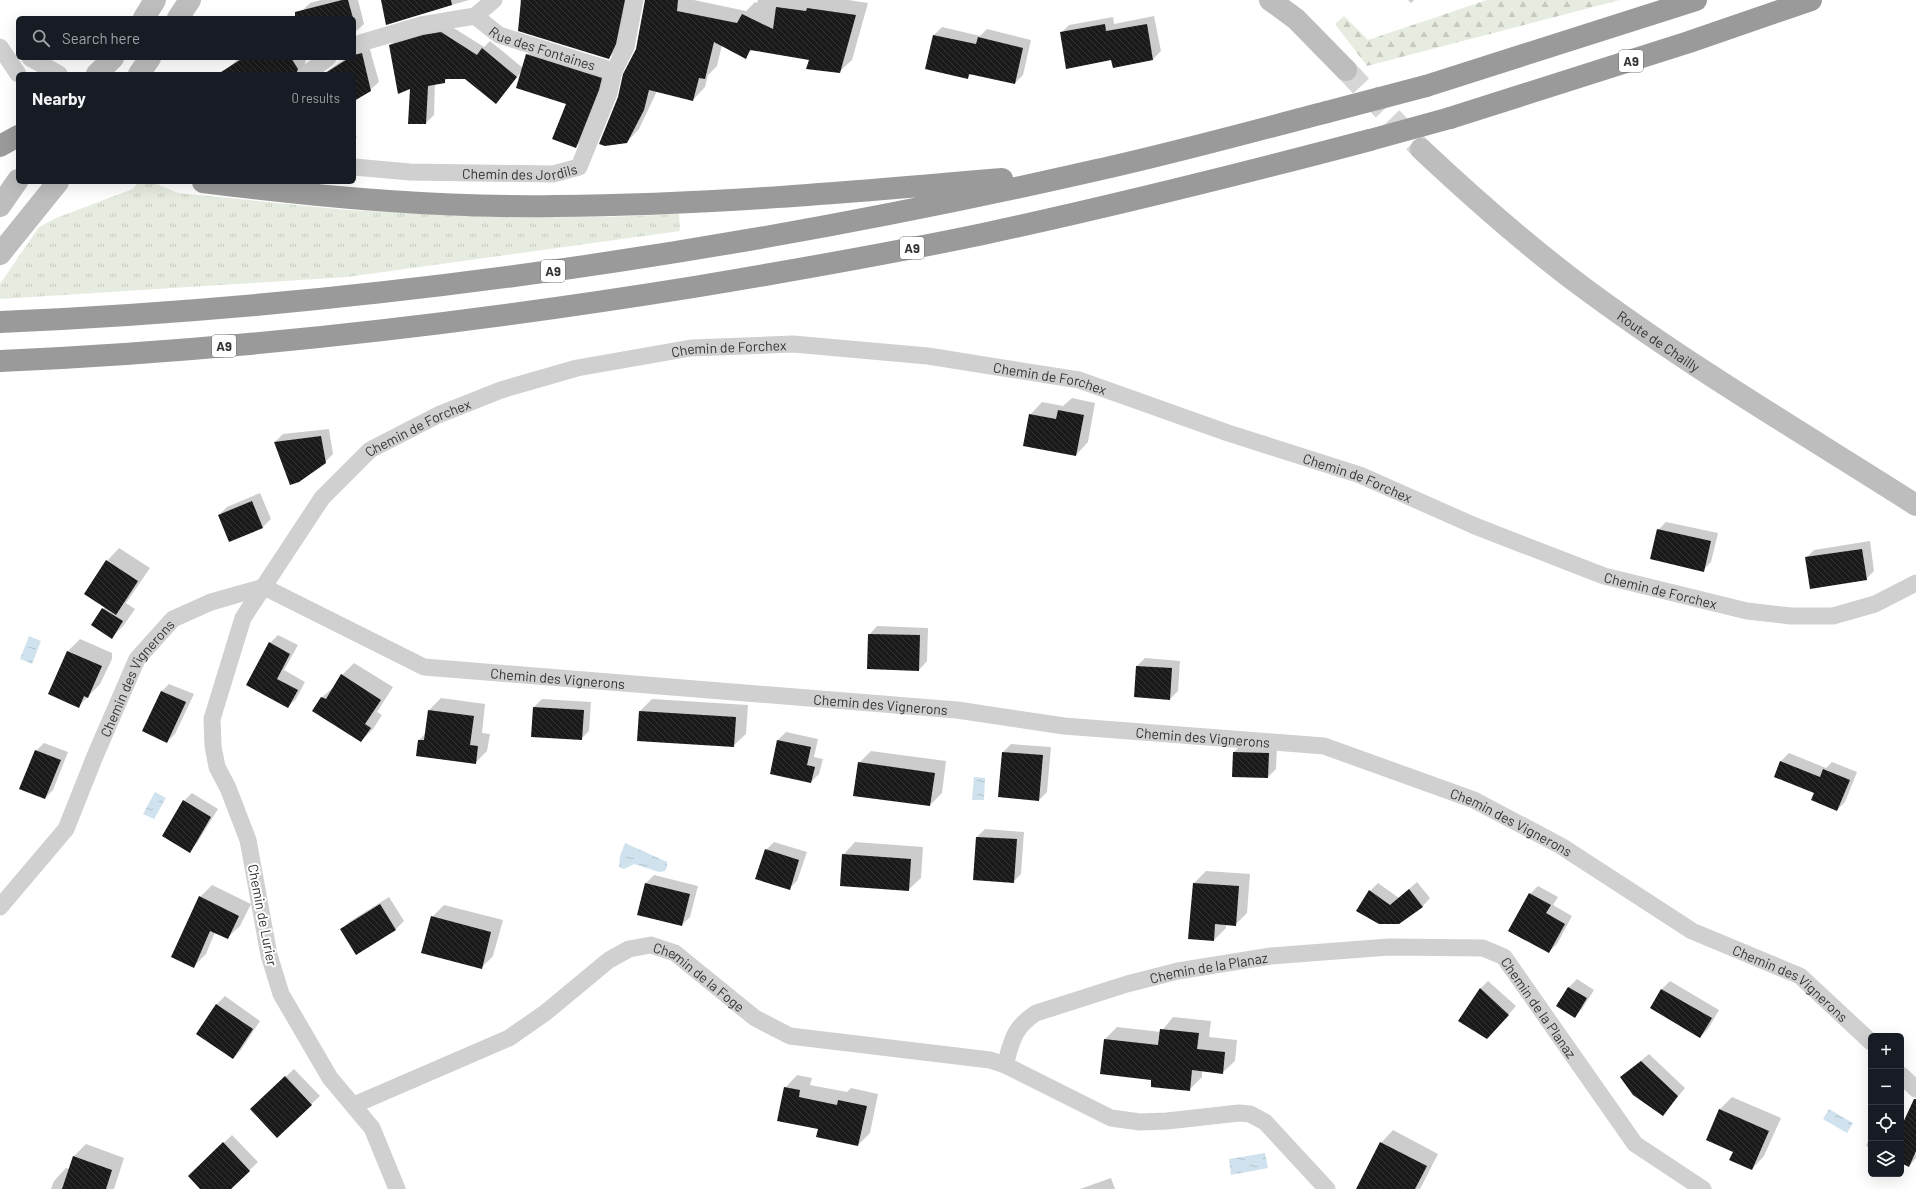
<!DOCTYPE html>
<html lang="en">
<head>
<meta charset="utf-8">
<style>
  :root { --surface:#171b24; --page:#20242c; --text:#f1f3f6; --muted:#9ea1a6; --line:#363941 }
  body { margin:0; font-family:Barlow,sans-serif; background:var(--page); color:var(--text) }
  .controls { position:absolute; right:12px; bottom:12px; display:grid; overflow:hidden; border-radius:6px; box-shadow:0 4px 16px #0002 }
  .controls button { width:36px; height:36px; display:grid; place-items:center; padding:0; border:0; border-bottom:1px solid var(--line); background:var(--surface); color:var(--text); font:20px sans-serif }
  .list { margin:0; padding:0; list-style:none }
  h2 { display:flex; justify-content:space-between; align-items:center; height:52px; margin:0; padding:0 16px; font-size:17px }
  h2 small { font-size:13px; font-weight:400; color:var(--muted) }
  .icon { flex:none; width:22px; height:22px; fill:none; stroke:currentColor; stroke-width:2; stroke-linecap:round; stroke-linejoin:round }
  .map { position:relative; flex:none; width:1916px; height:1189px; overflow:hidden }
  .search { position:absolute; background:var(--surface); box-shadow:0 4px 16px #0002; left:16px; top:16px; width:340px; height:44px; display:flex; align-items:center; gap:10px; box-sizing:border-box; padding:0 14px; border-radius:6px; color:var(--muted); font-size:15px }
  .panel { position:absolute; background:var(--surface); box-shadow:0 4px 16px #0002; left:16px; top:72px; width:340px; height:112px; border-radius:6px }
  .map>svg:first-child { display:block }
</style>
</head>
<body>
<div class="map">
<svg width="1916" height="1189" viewBox="0 0 1916 1189">
  <defs>
    <pattern id="grass-tufts" width="24" height="20" patternUnits="userSpaceOnUse"><rect width="24" height="20" fill="#e6ecdf"/><path d="M3 7l-1-3M5 7V3M7 7l1-3M15 17l-1-3M17 17v-4M19 17l1-3" fill="none" stroke="#c6cbc0"/></pattern>
    <pattern id="forest-firs" width="22" height="20" patternUnits="userSpaceOnUse"><rect width="22" height="20" fill="#e6ecdf"/><path d="M5 1l3.5 6h-7zM16 11l3.5 6h-7z" fill="#c6cbc0"/></pattern>
    <pattern id="water-ripples" width="26" height="14" patternUnits="userSpaceOnUse"><rect width="26" height="14" fill="#cfe2ee"/><path d="M2 4q2-2 4 0t4 0M15 11q2-2 4 0t4 0" fill="none" stroke="#b2c2cd"/></pattern>
    <pattern id="building-back-hatch" width="6" height="6" patternUnits="userSpaceOnUse"><rect width="6" height="6" fill="#1a1a1a"/><path d="M-1 5l2 2M0 0l6 6M5-1l2 2" fill="none" stroke="#333"/></pattern>
  </defs>
  <rect width="100%" height="100%" fill="#fff"/>
  <!-- grass -->
  <path fill="url(#grass-tufts)" d="M 138,182 L 152,182 L 178,193 L 347,210 L 497,217 L 608,217 L 679,214 L 680,231 L 347,277 L 0,299 L 0,284 L 39,227 L 56,218 L 133,189 Z"/>
  <!-- forest -->
  <path fill="url(#forest-firs)" d="M 1487,0 L 1620,0 L 1367,66 L 1335,24 L 1344,16 L 1368,40 Z"/>
  <!-- water -->
  <path fill="url(#water-ripples)" d="M 29,636 L 41,641 L 32,664 L 20,659 Z
    M 974,777 L 985,778 L 984,800 L 972,800 Z
    M 155,792 L 166,798 L 154,819 L 143,814 Z
    M 625,843 L 667,862 L 667,867 L 665,871 L 659,872 L 634,864 L 624,869 L 619,867 L 620,856 Z
    M 1829,1109 L 1853,1123 L 1847,1133 L 1823,1119 Z
    M 1265,1153 L 1268,1168 L 1231,1175 L 1229,1159 Z"/>
  <!-- shadow -->
  <path fill="#0003" d="M 321,0 L 358,0 L 364,24 L 354,33 L 354,18 L 303,18 L 302,11 L 310,3 Z
    M 382,0 L 469,0 L 386,24 Z
    M 520,0 L 634,0 L 621,45 L 609,58 L 522,6 Z
    M 645,0 L 694,0 L 746,11 L 755,2 L 757,3 L 758,0 L 848,0 L 868,3 L 852,60 L 839,72 L 810,59 L 753,49 L 745,57 L 722,45 L 717,66 L 708,75 L 705,87 L 693,100 L 657,91 L 639,129 L 627,142 L 637,49 Z
    M 1408,0 L 1414,0 L 1411,3 Z
    M 1154,16 L 1161,51 L 1153,59 L 1112,59 L 1061,33 L 1069,25 L 1113,17 L 1114,24 Z
    M 449,25 L 484,47 L 490,41 L 523,68 L 527,55 L 538,44 L 612,67 L 586,136 L 576,147 L 567,104 L 522,71 L 496,103 L 466,78 L 448,78 L 444,82 L 435,83 L 434,115 L 426,123 L 390,45 L 398,38 Z
    M 942,27 L 980,36 L 987,29 L 1031,40 L 1023,75 L 1015,83 L 972,73 L 967,78 L 927,69 L 934,35 Z
    M 369,46 L 379,82 L 370,90 L 354,100 L 354,74 L 323,74 L 346,58 L 354,58 L 354,53 Z
    M 239,58 L 306,58 L 305,65 L 311,74 L 229,74 L 226,70 Z
    M 354,133 L 357,137 L 354,140 Z
    M 1072,398 L 1095,403 L 1088,442 L 1076,455 L 1030,415 L 1042,402 L 1063,406 Z
    M 329,429 L 333,454 L 325,462 L 275,442 L 283,434 Z
    M 260,493 L 271,519 L 263,527 L 230,541 L 219,515 L 227,507 Z
    M 1666,522 L 1718,533 L 1711,562 L 1703,570 L 1658,530 Z
    M 1870,541 L 1874,571 L 1866,579 L 1806,558 L 1814,550 Z
    M 119,548 L 150,568 L 126,603 L 135,609 L 124,625 L 112,637 L 103,609 L 105,607 L 107,561 Z
    M 877,626 L 928,628 L 927,661 L 919,670 L 869,635 Z
    M 278,635 L 298,645 L 284,670 L 305,682 L 296,699 L 288,707 L 248,685 L 270,643 Z
    M 80,639 L 112,653 L 112,659 L 100,684 L 79,706 L 68,651 Z
    M 1145,658 L 1180,661 L 1178,691 L 1170,699 L 1137,666 Z
    M 354,663 L 393,687 L 377,712 L 382,715 L 373,729 L 361,741 L 313,711 L 322,697 L 335,686 L 342,675 Z
    M 169,684 L 194,694 L 175,734 L 167,742 L 161,692 Z
    M 441,698 L 485,704 L 482,733 L 490,734 L 487,751 L 475,763 L 417,756 L 419,740 L 426,733 L 429,710 Z
    M 542,699 L 591,702 L 589,731 L 581,739 L 534,707 Z
    M 652,699 L 748,705 L 746,734 L 733,746 L 640,711 Z
    M 786,732 L 818,739 L 814,757 L 823,759 L 819,774 L 811,782 L 778,740 Z
    M 44,743 L 68,752 L 53,790 L 45,798 L 36,751 Z
    M 1011,744 L 1051,747 L 1047,792 L 1039,800 L 1003,752 Z
    M 1242,744 L 1277,745 L 1276,769 L 1268,777 L 1234,752 Z
    M 871,751 L 946,761 L 942,793 L 930,805 L 859,763 Z
    M 1789,753 L 1826,768 L 1832,762 L 1857,772 L 1845,802 L 1837,810 L 1815,792 L 1775,776 L 1781,761 Z
    M 192,793 L 218,809 L 197,843 L 189,851 L 184,801 Z
    M 985,829 L 1024,832 L 1021,874 L 1013,882 L 977,837 Z
    M 774,842 L 807,852 L 797,881 L 789,889 L 766,850 Z
    M 855,842 L 923,847 L 921,878 L 908,890 L 843,855 Z
    M 1206,871 L 1250,874 L 1247,913 L 1235,925 L 1226,924 L 1226,928 L 1214,940 L 1194,883 Z
    M 654,875 L 698,886 L 690,917 L 682,925 L 646,883 Z
    M 1417,882 L 1430,898 L 1423,906 L 1399,923 L 1370,891 L 1378,883 L 1399,898 Z
    M 212,885 L 251,904 L 240,926 L 227,938 L 215,932 L 206,954 L 194,966 L 200,897 Z
    M 1538,886 L 1558,897 L 1553,905 L 1572,916 L 1557,944 L 1549,952 L 1530,894 Z
    M 389,897 L 404,921 L 396,929 L 356,954 L 341,930 L 349,922 Z
    M 444,905 L 503,920 L 493,956 L 481,968 L 432,917 Z
    M 1577,979 L 1594,990 L 1582,1009 L 1574,1017 L 1557,1006 L 1569,987 Z
    M 1488,981 L 1516,1006 L 1495,1030 L 1480,989 Z
    M 1670,981 L 1719,1010 L 1708,1029 L 1700,1037 L 1651,1008 L 1662,989 Z
    M 225,996 L 260,1021 L 241,1050 L 233,1058 L 197,1034 L 217,1004 Z
    M 1173,1017 L 1211,1021 L 1209,1037 L 1237,1040 L 1235,1061 L 1222,1073 L 1202,1071 L 1202,1077 L 1189,1090 L 1153,1079 L 1105,1039 L 1117,1027 L 1161,1032 Z
    M 1649,1054 L 1685,1088 L 1663,1115 L 1621,1077 Z
    M 294,1069 L 320,1096 L 277,1136 L 260,1101 Z
    M 797,1075 L 812,1078 L 810,1085 L 847,1092 L 851,1088 L 878,1094 L 870,1133 L 858,1145 L 819,1129 L 785,1088 Z
    M 1732,1097 L 1781,1118 L 1764,1156 L 1752,1169 L 1734,1151 L 1707,1139 L 1720,1109 Z
    M 1916,1107 L 1916,1158 L 1909,1166 L 1901,1162 L 1901,1123 L 1903,1124 Z
    M 1393,1130 L 1438,1154 L 1420,1189 L 1363,1189 L 1381,1143 Z
    M 232,1135 L 258,1162 L 230,1189 L 202,1189 L 197,1168 Z
    M 1871,1135 L 1871,1148 L 1866,1146 Z
    M 86,1144 L 124,1158 L 114,1189 L 51,1189 L 54,1181 L 66,1168 L 70,1169 L 73,1157 Z
    M 1111,1178 L 1115,1189 L 1080,1189 Z"/>
  <!-- building -->
  <path fill="url(#building-back-hatch)" d="M 342,0 L 348,0 L 353,18 L 295,18 L 295,12 Z
    M 381,0 L 451,0 L 452,5 L 386,25 Z
    M 521,0 L 625,0 L 616,44 L 609,59 L 518,31 Z
    M 645,0 L 678,0 L 677,11 L 737,23 L 742,14 L 773,29 L 776,7 L 806,11 L 807,8 L 856,15 L 840,73 L 806,69 L 809,60 L 750,50 L 746,59 L 714,42 L 705,79 L 699,78 L 693,101 L 649,90 L 644,110 L 627,143 L 605,146 L 599,144 L 618,97 L 623,74 L 636,49 Z
    M 1105,24 L 1106,31 L 1147,24 L 1153,60 L 1113,68 L 1111,60 L 1066,69 L 1060,32 Z
    M 441,32 L 477,55 L 482,48 L 517,77 L 496,104 L 465,79 L 445,79 L 445,83 L 428,86 L 426,124 L 408,124 L 410,89 L 398,94 L 389,45 L 423,35 Z
    M 933,35 L 976,44 L 978,37 L 1023,48 L 1015,84 L 969,74 L 968,79 L 925,69 Z
    M 362,53 L 371,91 L 354,101 L 354,74 L 324,74 L 349,58 L 354,58 L 354,55 Z
    M 526,54 L 602,78 L 599,90 L 576,148 L 552,139 L 566,104 L 516,88 Z
    M 243,58 L 291,58 L 298,69 L 296,74 L 218,74 Z
    M 1058,410 L 1084,415 L 1076,456 L 1023,446 L 1029,414 L 1056,419 Z
    M 321,436 L 326,463 L 299,482 L 290,485 L 274,442 Z
    M 252,501 L 263,528 L 229,542 L 218,515 Z
    M 1657,529 L 1711,541 L 1704,572 L 1650,559 Z
    M 1862,549 L 1867,580 L 1810,589 L 1805,557 Z
    M 106,560 L 138,581 L 116,615 L 84,594 Z
    M 102,608 L 123,621 L 112,639 L 91,625 Z
    M 868,634 L 920,635 L 919,671 L 867,669 Z
    M 269,642 L 290,654 L 277,679 L 298,690 L 288,708 L 246,685 Z
    M 67,651 L 102,666 L 88,698 L 84,696 L 79,708 L 48,694 Z
    M 1136,666 L 1172,668 L 1170,700 L 1134,697 Z
    M 341,674 L 381,700 L 365,724 L 371,728 L 361,742 L 312,711 L 321,697 L 326,699 Z
    M 161,691 L 186,702 L 167,743 L 142,731 Z
    M 533,707 L 584,710 L 582,740 L 531,737 Z
    M 428,710 L 474,716 L 470,745 L 478,746 L 476,764 L 416,756 L 418,740 L 424,740 Z
    M 639,711 L 736,717 L 734,747 L 637,741 Z
    M 777,740 L 811,747 L 807,765 L 815,767 L 811,783 L 770,774 Z
    M 35,750 L 61,760 L 45,799 L 19,789 Z
    M 1002,752 L 1043,755 L 1039,801 L 998,797 Z
    M 1233,752 L 1269,753 L 1268,778 L 1232,777 Z
    M 1780,761 L 1820,777 L 1823,769 L 1850,780 L 1837,811 L 1811,800 L 1814,793 L 1774,777 Z
    M 858,762 L 935,773 L 930,806 L 853,796 Z
    M 183,800 L 211,817 L 190,853 L 162,836 Z
    M 976,837 L 1017,839 L 1014,883 L 973,880 Z
    M 765,849 L 799,860 L 790,890 L 755,879 Z
    M 842,854 L 911,859 L 909,891 L 840,886 Z
    M 645,883 L 690,894 L 682,926 L 637,915 Z
    M 1193,883 L 1239,886 L 1236,926 L 1215,924 L 1214,941 L 1188,939 Z
    M 1409,889 L 1423,907 L 1399,924 L 1379,924 L 1356,911 L 1369,890 L 1390,905 Z
    M 1529,893 L 1551,905 L 1546,913 L 1565,924 L 1549,953 L 1508,931 Z
    M 199,896 L 239,916 L 228,939 L 210,931 L 194,968 L 171,957 Z
    M 380,904 L 396,930 L 356,955 L 340,929 Z
    M 431,916 L 491,932 L 482,969 L 421,953 Z
    M 1568,987 L 1587,998 L 1575,1018 L 1556,1006 Z
    M 1480,988 L 1509,1015 L 1487,1039 L 1458,1021 Z
    M 1661,989 L 1712,1018 L 1700,1038 L 1650,1008 Z
    M 216,1004 L 253,1029 L 233,1059 L 196,1034 Z
    M 1160,1029 L 1199,1033 L 1197,1049 L 1225,1052 L 1223,1074 L 1192,1070 L 1190,1091 L 1151,1087 L 1151,1080 L 1100,1074 L 1104,1039 L 1158,1045 Z
    M 1641,1061 L 1678,1096 L 1663,1116 L 1633,1095 L 1620,1077 Z
    M 285,1076 L 312,1105 L 277,1138 L 250,1109 Z
    M 784,1087 L 800,1090 L 799,1097 L 837,1105 L 838,1100 L 867,1106 L 858,1146 L 816,1137 L 818,1129 L 777,1121 Z
    M 1914,1099 L 1916,1099 L 1916,1151 L 1909,1167 L 1901,1163 L 1901,1127 Z
    M 1719,1109 L 1769,1131 L 1752,1170 L 1729,1160 L 1733,1152 L 1706,1140 Z
    M 223,1142 L 250,1171 L 231,1189 L 200,1189 L 188,1176 Z
    M 1380,1142 L 1427,1166 L 1415,1189 L 1356,1189 Z
    M 73,1156 L 112,1170 L 106,1189 L 62,1189 Z"/>
  <g fill="none" stroke-linecap="round" stroke-linejoin="round">
    <!-- secondary-tunnel -->
    <path stroke="#d6d6d6" stroke-width="22" stroke-dasharray="22 11" stroke-linecap="butt" d="M 1346,70 L 1421,149"/>
    <!-- street -->
    <g stroke="#d0d0d0" stroke-width="17">
      <path id="s1" d="M 475,16 L 499,35 L 614,71"/>
      <path d="M 354,45 L 421,25 L 475,16 L 494,0"/>
      <path d="M 0,47 L 18,74"/>
      <path d="M 30,58 L 59,74"/>
      <path d="M 306,74 L 328,58"/>
      <path id="s2" d="M 354,167 L 410,172 L 553,174 L 579,167 L 609,93 L 614,71 L 626,47 L 635,0"/>
      <path id="s3" d="M 0,907 L 66,829 L 95,756 L 137,659 L 173,619 L 211,602 L 264,587 L 424,667 L 957,710 L 1064,726 L 1324,746 L 1474,800 L 1561,846 L 1692,931 L 1800,976 L 1871,1042"/>
      <path d="M 1901,1075 L 1916,1089"/>
      <path id="s4" d="M 354,1105 L 509,1038 L 545,1013 L 609,960 L 629,949 L 651,945 L 675,953 L 755,1018 L 790,1036 L 990,1060 L 1005,1065"/>
      <path id="s5" d="M 397,1189 L 372,1128 L 330,1078 L 281,994 L 269,955 L 248,840 L 228,788 L 217,767 L 213,746 L 212,719 L 243,618 L 322,498 L 370,450 L 438,415 L 501,390 L 577,368 L 691,348 L 793,344 L 928,356 L 1079,380 L 1228,433 L 1360,475 L 1475,526 L 1604,576 L 1747,611 L 1791,616 L 1833,616 L 1875,604 L 1916,583"/>
      <path id="s6" d="M 1327,1189 L 1265,1122 L 1250,1114 L 1239,1113 L 1167,1121 L 1140,1122 L 1111,1118 L 1005,1065 C 1012,1041 1013,1028 1036,1013 L 1127,984 L 1178,971 L 1271,956 L 1389,947 L 1483,948 L 1504,957 L 1635,1144 L 1703,1189"/>
    </g>
    <!-- secondary -->
    <g stroke="#bdbdbd" stroke-width="22">
      <path d="M 1270,0 L 1296,19 L 1346,70"/>
      <path d="M 144,18 L 155,0"/>
      <path d="M 178,18 L 190,0"/>
      <path d="M 97,74 L 113,58"/>
      <path d="M 139,74 L 150,58"/>
      <path id="s7" d="M 1421,149 C 1472,197 1524,243 1580,285 C 1687,365 1803,433 1916,505"/>
      <path d="M 0,206 L 18,180"/>
      <path d="M 0,254 L 58,182"/>
    </g>
    <!-- highway -->
    <path stroke="#9a9a9a" stroke-width="22" d="M 1426,86 L 1696,0
      M 1450,118 L 1689,42 L 1811,0
      M 0,146 L 18,136
      M 203,182 C 320,197 438,208 556,206 C 705,205 853,192 1002,179
      M 0,322 C 369,306 737,252 1097,170 C 1174,153 1250,132 1327,112
      M 0,361 C 233,351 464,324 694,287 C 790,271 887,254 983,234 C 1113,206 1241,174 1370,140"/>
    <!-- highway-bridge -->
    <path stroke="#9a9a9a" stroke-width="22" d="M 1327,112 L 1426,86
      M 1370,140 L 1450,118"/>
  </g>
  <g text-anchor="middle" dominant-baseline="central" stroke-width="4" stroke-linejoin="round" paint-order="stroke">
    <!-- shield labels -->
    <g fill="#fff" stroke="#707070" stroke-width="1">
      <rect x="1619" y="50" width="24" height="22" rx="3"/>
      <rect x="900" y="237" width="24" height="22" rx="3"/>
      <rect x="541" y="260" width="24" height="22" rx="3"/>
      <rect x="212" y="335" width="24" height="22" rx="3"/>
    </g>
    <g font-size="13" font-weight="bold" fill="#333">
      <text x="1631" y="61">A9</text>
      <text x="912" y="248">A9</text>
      <text x="553" y="271">A9</text>
      <text x="224" y="346">A9</text>
    </g>
    <!-- street labels -->
    <g font-size="14" fill="#333" stroke="#fff">
      <text stroke="none"><textPath href="#s1" startOffset="76">Rue des Fontaines</textPath></text>
      <text stroke="none"><textPath href="#s2" startOffset="166">Chemin des Jordils</textPath></text>
      <text stroke="none"><textPath href="#s7" startOffset="306">Route de Chailly</textPath></text>
      <text stroke="none"><textPath href="#s5" startOffset="1208">Chemin de Forchex</textPath></text>
      <text stroke="none"><textPath href="#s5" startOffset="1532">Chemin de Forchex</textPath></text>
      <text stroke="none"><textPath href="#s5" startOffset="884">Chemin de Forchex</textPath></text>
      <text stroke="none"><textPath href="#s5" startOffset="1856">Chemin de Forchex</textPath></text>
      <text stroke="none"><textPath href="#s5" startOffset="2180">Chemin de Forchex</textPath></text>
      <text stroke="none"><textPath href="#s3" startOffset="750">Chemin des Vignerons</textPath></text>
      <text stroke="none"><textPath href="#s3" startOffset="270">Chemin des Vignerons</textPath></text>
      <text stroke="none"><textPath href="#s3" startOffset="1074">Chemin des Vignerons</textPath></text>
      <text stroke="none"><textPath href="#s3" startOffset="1398">Chemin des Vignerons</textPath></text>
      <text stroke="none"><textPath href="#s3" startOffset="1722">Chemin des Vignerons</textPath></text>
      <text transform="translate(263 915) rotate(79)">Chemin de Lurier</text>
      <text stroke="none"><textPath href="#s6" startOffset="608">Chemin de la Planaz</textPath></text>
      <text stroke="none"><textPath href="#s4" startOffset="399">Chemin de la Foge</textPath></text>
      <text stroke="none"><textPath href="#s3" startOffset="2046">Chemin des Vignerons</textPath></text>
      <text stroke="none"><textPath href="#s6" startOffset="968">Chemin de la Planaz</textPath></text>
    </g>
  </g>
</svg>
<div class="controls">
<button>+</button>
<button>−</button>
<button><svg class="icon" aria-label="locate" viewBox="0 0 24 24"><circle cx="12" cy="12" r="6"/><path d="M12 2v4M12 18v4M2 12h4M18 12h4"/></svg></button>
<button><svg class="icon" aria-label="layers" viewBox="0 0 24 24"><path d="M12 4l9 5-9 5-9-5zM3 14l9 5 9-5"/></svg></button>
</div>
<div class="search"><svg class="icon" aria-label="search" viewBox="0 0 24 24"><circle cx="10" cy="10" r="6"/><path d="M15 15l6 6"/></svg>Search here</div>
<section class="panel">
<h2>Nearby<small>0 results</small></h2>
<ul class="list">
</ul>
</section>
</div>
</body>
</html>
